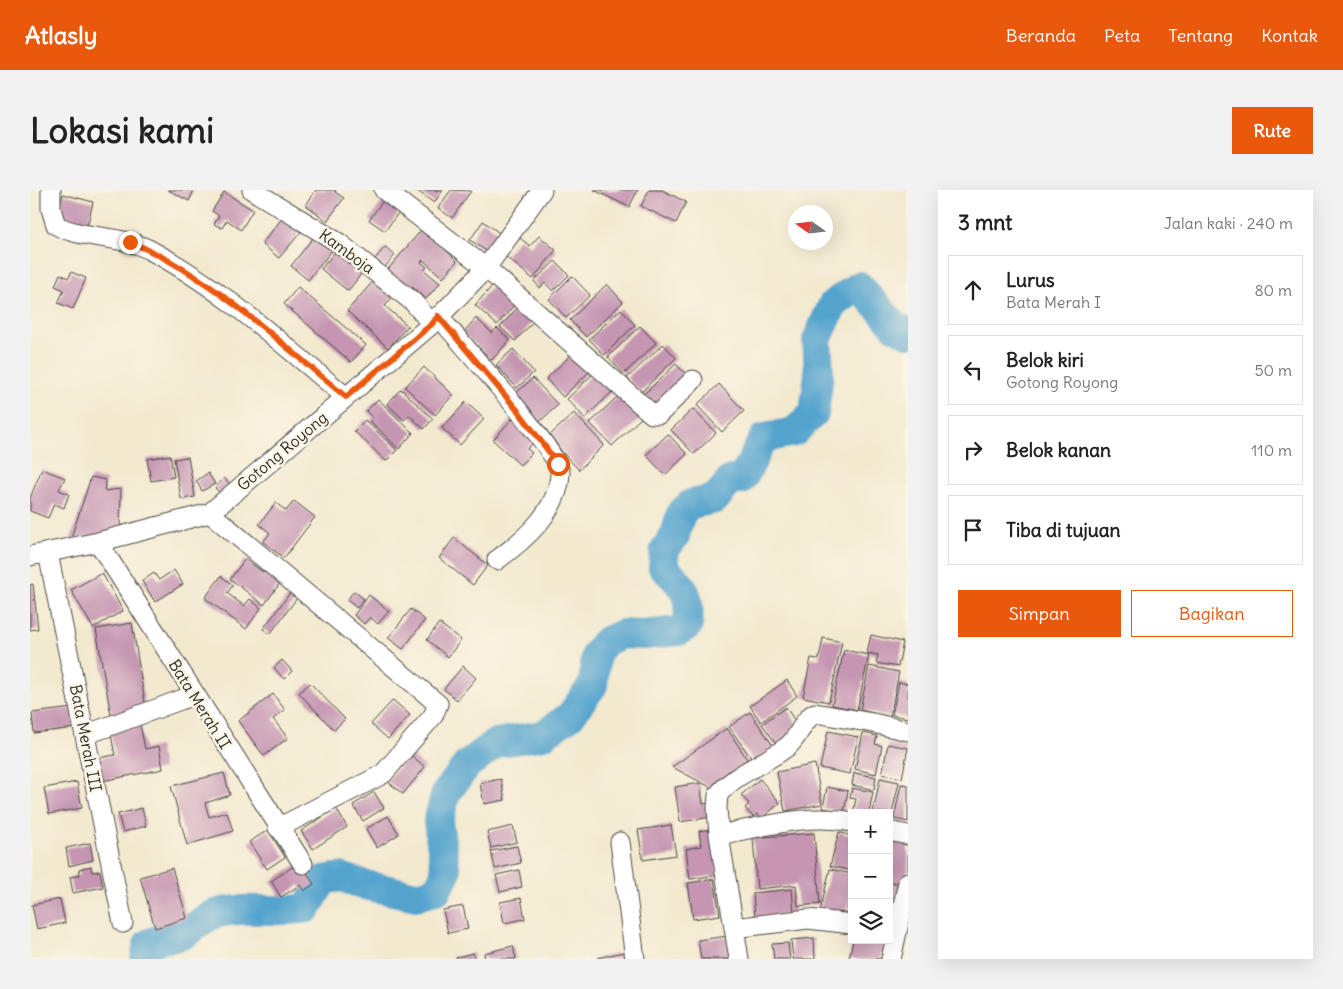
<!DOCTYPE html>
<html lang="id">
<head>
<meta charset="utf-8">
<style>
  :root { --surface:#fff; --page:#f2f2f2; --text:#222; --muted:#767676; --line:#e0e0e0; --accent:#ea580c }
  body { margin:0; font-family:Delius,sans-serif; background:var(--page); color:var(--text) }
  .controls { position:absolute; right:15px; bottom:15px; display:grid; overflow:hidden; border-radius:0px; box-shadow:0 5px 20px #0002 }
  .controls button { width:45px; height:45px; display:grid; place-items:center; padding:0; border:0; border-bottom:1px solid var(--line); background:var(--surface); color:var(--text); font:25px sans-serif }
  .compass { position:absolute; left:758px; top:15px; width:45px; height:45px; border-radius:50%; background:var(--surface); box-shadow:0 5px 20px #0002; rotate:284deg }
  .stop { position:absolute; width:15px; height:15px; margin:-11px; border:4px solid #ea580c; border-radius:50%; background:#fff }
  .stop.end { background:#ea580c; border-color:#fff; box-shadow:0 1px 5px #0008 }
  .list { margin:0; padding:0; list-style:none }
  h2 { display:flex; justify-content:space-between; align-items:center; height:65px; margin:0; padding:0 20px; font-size:21px }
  h2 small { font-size:16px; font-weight:400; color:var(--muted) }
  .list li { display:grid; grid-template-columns:32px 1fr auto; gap:15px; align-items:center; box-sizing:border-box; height:70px; margin:0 10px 10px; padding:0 10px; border:1px solid var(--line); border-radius:0px }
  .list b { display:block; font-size:19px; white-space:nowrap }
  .list p { margin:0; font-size:16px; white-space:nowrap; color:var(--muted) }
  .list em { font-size:16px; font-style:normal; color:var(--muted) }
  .actions { display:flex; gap:10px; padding:15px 20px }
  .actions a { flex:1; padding:11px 0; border:1px solid var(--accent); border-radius:0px; text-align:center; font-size:18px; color:var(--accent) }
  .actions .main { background:var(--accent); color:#fff }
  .icon { flex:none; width:28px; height:28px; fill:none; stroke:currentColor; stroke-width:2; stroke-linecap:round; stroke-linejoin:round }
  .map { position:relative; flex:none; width:878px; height:769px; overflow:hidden; border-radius:0px }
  header { display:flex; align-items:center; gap:30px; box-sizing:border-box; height:70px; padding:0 25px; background:var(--accent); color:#fff }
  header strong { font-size:24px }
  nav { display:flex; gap:28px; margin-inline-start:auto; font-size:18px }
  .intro { display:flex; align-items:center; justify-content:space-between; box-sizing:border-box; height:120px; padding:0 30px }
  h1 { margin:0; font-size:35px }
  .button { padding:12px 22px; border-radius:0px; background:var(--accent); color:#fff; font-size:18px; font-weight:700 }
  main { display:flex; gap:30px; padding:0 30px }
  aside { flex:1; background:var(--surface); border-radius:0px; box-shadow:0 5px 20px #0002 }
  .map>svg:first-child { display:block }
</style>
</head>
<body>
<header>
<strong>Atlasly</strong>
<nav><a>Beranda</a><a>Peta</a><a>Tentang</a><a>Kontak</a></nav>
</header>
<div class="intro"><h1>Lokasi kami</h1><a class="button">Rute</a></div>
<main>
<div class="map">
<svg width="878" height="769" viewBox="0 0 878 769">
  <rect width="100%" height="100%" fill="#fcf5e5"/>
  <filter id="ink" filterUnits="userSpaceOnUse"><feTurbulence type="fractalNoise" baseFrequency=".02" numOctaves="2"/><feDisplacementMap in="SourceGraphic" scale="10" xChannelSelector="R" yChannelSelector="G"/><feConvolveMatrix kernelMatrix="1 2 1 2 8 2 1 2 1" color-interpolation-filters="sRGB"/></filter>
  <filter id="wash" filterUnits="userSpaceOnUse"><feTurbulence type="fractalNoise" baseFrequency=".0096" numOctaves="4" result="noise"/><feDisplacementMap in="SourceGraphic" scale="20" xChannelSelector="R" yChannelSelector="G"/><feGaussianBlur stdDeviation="1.12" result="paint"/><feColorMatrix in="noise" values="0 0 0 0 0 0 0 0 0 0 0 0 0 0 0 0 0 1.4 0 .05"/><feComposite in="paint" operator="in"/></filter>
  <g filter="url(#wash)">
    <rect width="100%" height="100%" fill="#f2e9cf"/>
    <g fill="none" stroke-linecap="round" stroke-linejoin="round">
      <!-- river -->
      <path stroke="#53a3cd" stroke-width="30" d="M 115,769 L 118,754 C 131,746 140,750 152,745 C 163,740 173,728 185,724 C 213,715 248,724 277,718 L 293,690 L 311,687 L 335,695 L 386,706 L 406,701 L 416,683 L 408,632 L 416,603 L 437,575 L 466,553 L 513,545 L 540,526 L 563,495 L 566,464 L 576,451 L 593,444 L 613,445 L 649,441 L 658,435 C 661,404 655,397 633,377 L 635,359 L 645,346 L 651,323 L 661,314 L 685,309 L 701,290 L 711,290 C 721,277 725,262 734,248 L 764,242 L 784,223 L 789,184 L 787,150 L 803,114 L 829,96 L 866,137 L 878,143"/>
    </g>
    <g id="blocks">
      <!-- building -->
      <path fill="#c595b2" d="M 138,0 L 164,0 L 159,11 Z
        M 286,0 L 306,0 L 305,2 L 314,8 L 297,31 L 276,15 Z
        M 386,0 L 413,0 L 404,13 Z
        M 421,0 L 441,1 L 422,28 L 408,18 Z
        M 564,0 L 608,0 L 599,17 Z
        M 619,0 L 632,0 L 656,12 L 646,33 L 611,16 Z
        M 194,2 L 223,20 L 211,40 L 197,30 L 192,38 L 184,34 L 189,26 L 182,21 Z
        M 33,4 L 63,12 L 57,37 L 26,29 Z
        M 355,8 L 371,19 L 355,41 L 339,30 Z
        M 253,27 L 271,42 L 249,68 L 232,54 Z
        M 453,31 L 472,45 L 459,63 L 440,50 Z
        M 393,38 L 427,71 L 413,88 L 393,70 L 391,72 L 397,77 L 394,80 L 410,93 L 396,109 L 381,96 L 376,102 L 354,84 Z
        M 286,44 L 304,58 L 278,90 L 261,76 Z
        M 509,46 L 526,60 L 503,89 L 475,66 L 490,48 L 500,56 Z
        M 309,57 L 335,79 L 318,101 L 291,79 Z
        M 355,57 L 365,65 L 355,77 L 345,69 Z
        M 525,71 L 539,85 L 523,101 L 515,93 L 510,98 L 504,91 Z
        M 41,82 L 56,88 L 43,119 L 28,113 L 34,100 L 25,96 L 30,84 L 39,88 Z
        M 542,86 L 560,105 L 536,128 L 519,109 Z
        M 345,89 L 364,105 L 355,116 L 378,136 L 358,158 L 317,121 Z
        M 466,92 L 487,112 L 467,135 L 445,115 Z
        M 577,94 L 593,112 L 556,147 L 540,130 Z
        M 268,97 L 336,155 L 321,172 L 254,114 Z
        M 489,116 L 505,130 L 485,151 L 470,137 Z
        M 591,119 L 605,135 L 574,165 L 559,149 Z
        M 446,128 L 462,143 L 467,138 L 480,150 L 462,170 L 433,143 Z
        M 610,136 L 626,153 L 594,184 L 578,167 Z
        M 633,154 L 646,168 L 611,202 L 597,188 Z
        M 483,159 L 504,182 L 487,198 L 466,175 Z
        M 546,160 L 563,178 L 533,207 L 516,189 Z
        M 646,174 L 660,189 L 628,219 L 614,204 Z
        M 394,177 L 423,205 L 405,225 L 375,197 Z
        M 567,180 L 585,199 L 555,228 L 537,209 Z
        M 503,188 L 528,215 L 507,234 L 485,204 Z
        M 689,194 L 714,221 L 692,242 L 667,215 Z
        M 371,199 L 403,229 L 394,239 L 379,225 L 374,230 L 357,214 Z
        M 590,204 L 612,227 L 582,256 L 560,233 Z
        M 348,209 L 383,243 L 369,259 L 340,231 L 343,228 L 336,221 Z
        M 436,212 L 454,229 L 430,255 L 412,238 Z
        M 663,219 L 686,243 L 664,264 L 641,240 Z
        M 544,223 L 574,255 L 549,280 L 518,247 Z
        M 482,229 L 505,251 L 497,259 L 502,263 L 490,275 L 463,250 Z
        M 335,230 L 367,260 L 356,271 L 324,241 Z
        M 638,244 L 657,264 L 635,285 L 616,265 Z
        M 140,265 L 144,287 L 121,291 L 117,269 Z
        M 158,267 L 165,307 L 151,309 L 144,269 Z
        M 12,279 L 35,288 L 29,300 L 39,304 L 34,318 L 24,314 L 18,328 L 0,321 L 0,308 Z
        M 178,283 L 185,294 L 172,301 L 166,291 Z
        M 61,287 L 76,290 L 74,301 L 91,299 L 90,339 L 40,351 Z
        M 194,288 L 201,295 L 191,304 L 185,298 Z
        M 264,311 L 285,327 L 254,368 L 233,352 L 240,343 L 229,334 L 246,313 L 256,321 Z
        M 424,348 L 458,375 L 443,395 L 409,368 Z
        M 215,369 L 233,382 L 237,377 L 253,389 L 234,415 L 200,389 Z
        M 144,380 L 153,394 L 125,412 L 112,391 L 124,383 L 129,390 Z
        M 72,383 L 93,421 L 63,438 L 41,400 Z
        M 191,386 L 203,395 L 197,403 L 214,416 L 220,409 L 231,418 L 216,439 L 175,408 Z
        M 3,394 L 8,439 L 0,440 L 0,395 Z
        M 324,401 L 334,409 L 327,418 L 317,410 Z
        M 260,403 L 267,408 L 240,444 L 233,439 Z
        M 339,405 L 359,421 L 348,434 L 340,427 L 334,434 L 324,425 Z
        M 381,419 L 395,430 L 373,459 L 358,448 Z
        M 102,433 L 116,519 L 81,526 L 66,439 Z
        M 409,433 L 431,450 L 418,467 L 397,450 Z
        M 841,445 L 873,452 L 868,477 L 846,473 L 848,465 L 837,463 Z
        M 793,448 L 812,452 L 799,512 L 773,507 L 781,468 L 789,469 Z
        M 814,460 L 839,465 L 827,520 L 802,515 Z
        M 252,470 L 262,481 L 254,489 L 244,478 Z
        M 433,476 L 446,488 L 427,510 L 414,499 Z
        M 839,476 L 869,482 L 860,527 L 830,520 Z
        M 757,490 L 767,506 L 731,532 L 720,516 Z
        M 869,492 L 878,494 L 878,528 L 862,525 Z
        M 280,493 L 315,529 L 304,540 L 269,503 Z
        M 243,504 L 255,520 L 243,529 L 258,548 L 234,566 L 208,531 Z
        M 363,510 L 380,525 L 358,549 L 341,534 Z
        M 756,517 L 770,539 L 747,555 L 732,534 Z
        M 43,518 L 45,538 L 4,543 L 2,523 Z
        M 720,522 L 744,557 L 724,572 L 699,537 Z
        M 110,534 L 115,559 L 129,556 L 133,579 L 72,591 L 68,568 L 85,565 L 80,540 Z
        M 697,538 L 720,574 L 682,598 L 642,577 Z
        M 798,541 L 828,547 L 820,584 L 790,578 Z
        M 833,543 L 847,546 L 845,554 L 852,556 L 846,584 L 825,579 Z
        M 858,554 L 878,558 L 872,588 L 852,584 Z
        M 380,564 L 395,577 L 373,604 L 357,591 Z
        M 785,574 L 792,614 L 755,621 L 747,582 Z
        M 194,583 L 200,605 L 175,613 L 179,627 L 197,622 L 203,641 L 157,655 L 141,596 Z
        M 824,583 L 846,587 L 844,600 L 822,595 Z
        M 850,588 L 869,592 L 861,627 L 859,627 L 859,623 L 843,623 Z
        M 471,589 L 475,610 L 454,614 L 450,593 Z
        M 730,589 L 750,613 L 731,629 L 727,624 L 723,627 L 715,618 L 719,614 L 711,605 Z
        M 47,592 L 52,618 L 19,624 L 14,598 Z
        M 670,593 L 673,614 L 680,613 L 682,627 L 650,632 L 645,597 Z
        M 871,594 L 878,595 L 878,632 L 864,629 Z
        M 797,597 L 818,601 L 814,622 L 793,618 Z
        M 822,598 L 843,602 L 839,623 L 823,623 L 826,609 L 820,608 Z
        M 344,602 L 354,618 L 333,631 L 323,615 Z
        M 112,618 L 116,636 L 93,642 L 88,624 Z
        M 306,618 L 317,637 L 283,659 L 271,641 Z
        M 358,626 L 369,644 L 347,658 L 336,639 Z
        M 641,635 L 646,665 L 613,670 L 608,640 Z
        M 483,636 L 487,652 L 461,658 L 457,642 Z
        M 681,639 L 688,685 L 660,689 L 656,659 L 671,656 L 669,641 Z
        M 238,640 L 255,667 L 237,679 L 219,652 Z
        M 809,642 L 822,646 L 822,681 L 800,676 Z
        M 784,643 L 790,714 L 768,716 L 766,695 L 727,699 L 723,648 Z
        M 863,647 L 878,650 L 878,681 L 875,695 L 859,691 L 859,663 Z
        M 60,653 L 63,670 L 39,676 L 36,658 Z
        M 487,656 L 491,673 L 465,679 L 461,661 Z
        M 270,672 L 284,694 L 274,701 L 270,695 L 251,707 L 241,691 Z
        M 61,676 L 62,682 L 70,681 L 73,697 L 43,703 L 40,687 L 50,685 L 49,679 Z
        M 142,678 L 157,728 L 125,738 L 110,687 Z
        M 800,679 L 822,684 L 822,701 L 815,727 L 790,721 Z
        M 489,680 L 492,697 L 470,702 L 466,685 Z
        M 684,689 L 690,725 L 663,729 L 658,693 Z
        M 859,693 L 872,697 L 859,739 Z
        M 762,699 L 764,724 L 725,727 L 723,703 Z
        M 491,708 L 495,729 L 474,733 L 470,712 Z
        M 30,709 L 35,733 L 7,739 L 2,715 Z
        M 433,716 L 438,739 L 418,743 L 413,720 Z
        M 698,746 L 702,769 L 671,769 L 668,750 Z
        M 784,748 L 785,769 L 763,769 L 761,750 Z
        M 823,750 L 855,751 L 851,769 L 819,769 Z
        M 758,753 L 760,769 L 744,769 L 742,754 Z
        M 483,756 L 486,769 L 455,769 L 454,763 Z
        M 598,761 L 600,769 L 567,769 L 567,768 Z
        M 443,763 L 444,769 L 426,769 L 426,767 Z"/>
    </g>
  </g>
  <g filter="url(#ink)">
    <use href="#blocks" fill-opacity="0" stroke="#494844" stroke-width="1"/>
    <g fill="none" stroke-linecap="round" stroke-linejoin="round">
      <!-- minor casing -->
      <g stroke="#494844" stroke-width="21">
        <path id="minor" d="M 21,0 L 21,19 L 26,35 C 50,49 90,45 118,59 C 191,97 253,155 316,207
          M 222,0 L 309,53 L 383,112 L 402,134
          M 354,0 L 456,78 L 622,224 L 629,224 L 663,190
          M 408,126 C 427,148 530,263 530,283 C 529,321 494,350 467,370
          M 180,323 L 408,514 L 403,526 L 353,584 L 248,638
          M 68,352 L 273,674
          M 18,363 L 93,733
          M 0,366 L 68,352 L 180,323 L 402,134 L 456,78 L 512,0
          M 55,545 L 164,505
          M 859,641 L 878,645
          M 689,645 C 733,637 777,623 822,632
          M 590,652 L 605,769
          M 704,738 L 778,729 L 822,734
          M 709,769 L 689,645 L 687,618 L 688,605 C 705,583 737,573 758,556 C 769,547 773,529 785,523 L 843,533 L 878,541
          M 861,769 L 878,692"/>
      </g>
      <!-- minor -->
      <use href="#minor" stroke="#fff" stroke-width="19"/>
    </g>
  </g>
  <g fill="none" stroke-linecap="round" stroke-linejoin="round" filter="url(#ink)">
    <!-- route -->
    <path stroke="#ea580c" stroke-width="6" d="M 100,52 C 180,84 250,153 316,207 L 402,134 L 408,126 L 489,222 L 528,274"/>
  </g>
  <g text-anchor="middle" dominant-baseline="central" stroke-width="5" stroke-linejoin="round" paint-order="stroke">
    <!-- street labels -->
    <g font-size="16" fill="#2b2b2b" stroke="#fcf5e5">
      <text transform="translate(317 61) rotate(36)">Kamboja</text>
      <text transform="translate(252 261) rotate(-40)">Gotong Royong</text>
      <text transform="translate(170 514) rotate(58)">Bata Merah II</text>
      <text transform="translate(56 548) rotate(79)">Bata Merah III</text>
    </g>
  </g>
</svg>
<div class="controls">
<button>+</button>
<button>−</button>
<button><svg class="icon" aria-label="layers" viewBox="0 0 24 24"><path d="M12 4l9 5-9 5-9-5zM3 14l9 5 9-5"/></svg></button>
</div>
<svg class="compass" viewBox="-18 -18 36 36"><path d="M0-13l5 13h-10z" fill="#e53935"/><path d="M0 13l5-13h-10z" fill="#767676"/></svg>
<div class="stop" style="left:528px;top:274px"></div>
<div class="stop end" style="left:100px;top:52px"></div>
</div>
<aside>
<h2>3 mnt<small>Jalan kaki · 240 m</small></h2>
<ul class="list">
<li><svg class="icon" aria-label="ahead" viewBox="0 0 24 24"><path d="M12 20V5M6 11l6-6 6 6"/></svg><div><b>Lurus</b><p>Bata Merah I</p></div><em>80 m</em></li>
<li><svg class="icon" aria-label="left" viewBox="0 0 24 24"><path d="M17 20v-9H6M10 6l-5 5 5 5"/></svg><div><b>Belok kiri</b><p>Gotong Royong</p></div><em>50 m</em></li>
<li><svg class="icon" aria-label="right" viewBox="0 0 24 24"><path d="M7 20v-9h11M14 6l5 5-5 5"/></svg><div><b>Belok kanan</b></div><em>110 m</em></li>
<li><svg class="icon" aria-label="arrive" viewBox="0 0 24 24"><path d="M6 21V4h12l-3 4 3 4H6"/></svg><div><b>Tiba di tujuan</b></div></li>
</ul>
<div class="actions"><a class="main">Simpan</a><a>Bagikan</a></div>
</aside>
</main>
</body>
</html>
